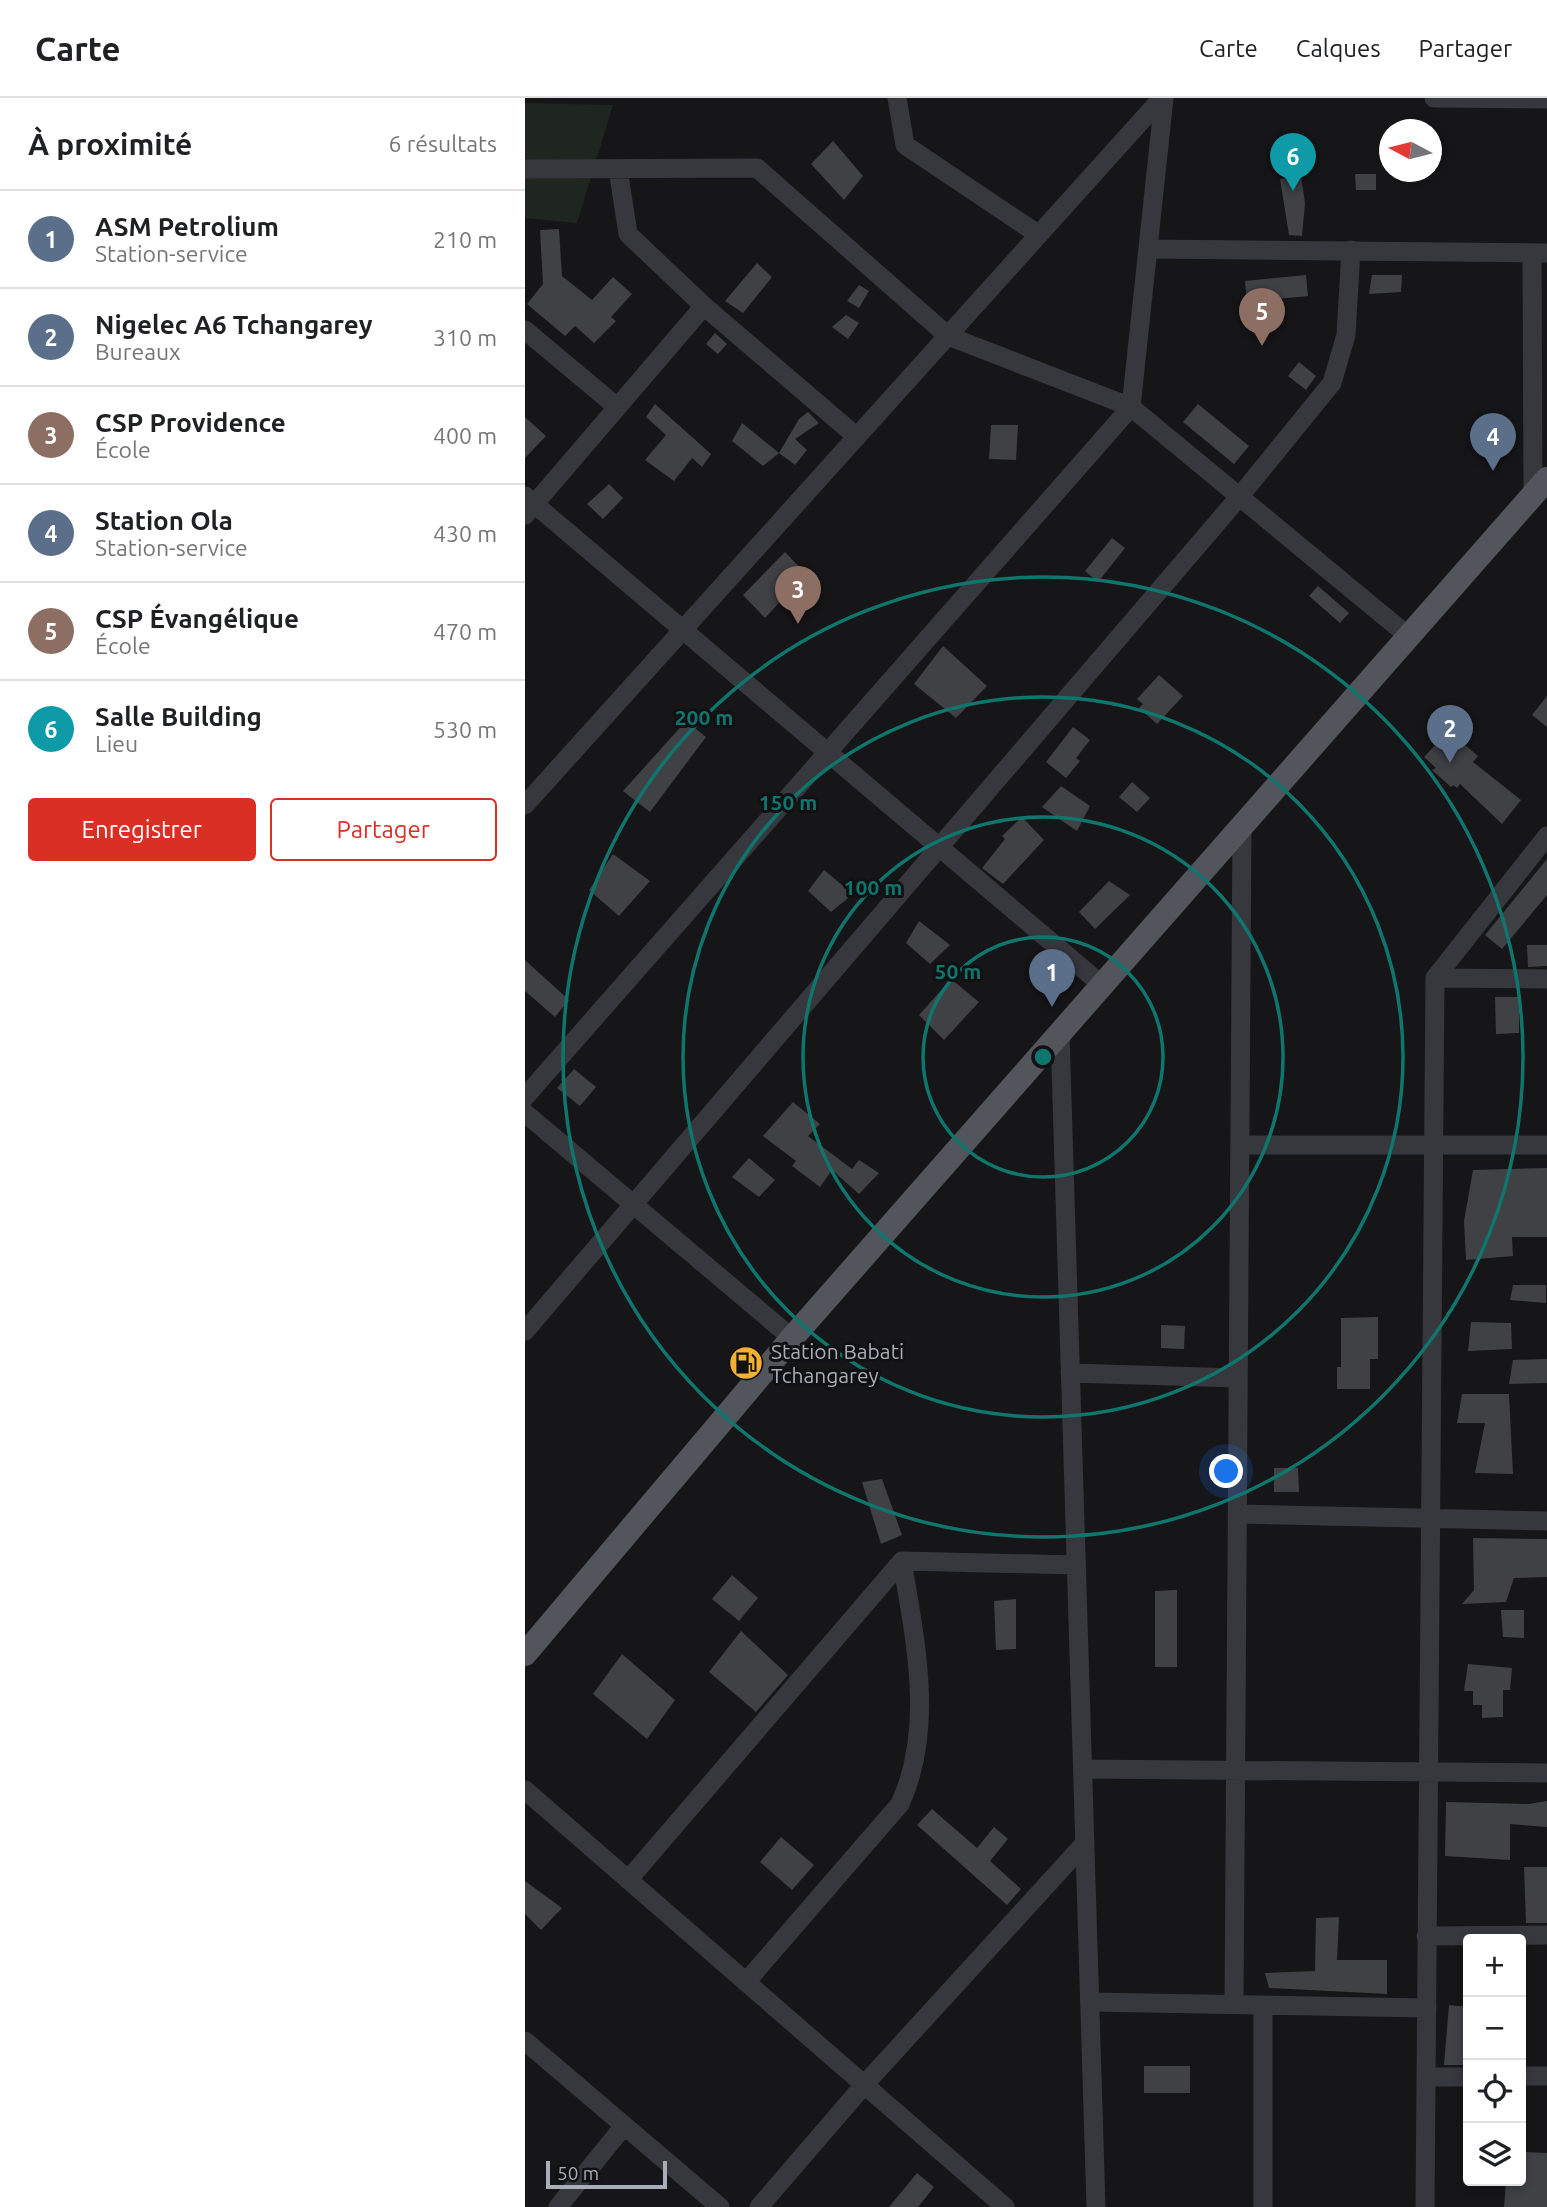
<!DOCTYPE html>
<html lang="fr">
<head>
<meta charset="utf-8">
<style>
  :root { --surface:#fff; --page:#f6f6f6; --text:#202124; --muted:#757577; --line:#e0e0e0; --accent:#d93025 }
  body { margin:0; font-family:Ubuntu,sans-serif; background:var(--page); color:var(--text) }
  .controls { position:absolute; right:21px; bottom:21px; display:grid; overflow:hidden; border-radius:7px; box-shadow:0 4px 10px #0003 }
  .controls button { width:63px; height:63px; display:grid; place-items:center; padding:0; border:0; border-bottom:2px solid var(--line); background:var(--surface); color:var(--text); font:35px sans-serif }
  .compass { position:absolute; left:854px; top:21px; width:63px; height:63px; border-radius:50%; background:var(--surface); box-shadow:0 4px 10px #0003; rotate:277deg }
  .scale { position:absolute; left:21px; bottom:18px; width:121px; box-sizing:border-box; padding-left:7px; border:4px solid #a8adb8; border-top:0; font-size:19px; line-height:24px; white-space:nowrap; color:#a8adb8; -webkit-text-stroke:5px #111113; paint-order:stroke }
  .you { position:absolute; left:702px; top:1374px; width:24px; height:24px; margin:-18px; border:5px solid #fff; border-radius:50%; background:#1a73e8; box-shadow:0 0 0 10px #1a73e833 }
  .badge { display:grid; place-items:center; width:46px; height:46px; border-radius:50%; background:var(--accent); color:#fff; font-size:23px; font-weight:700 }
  .pin { position:absolute; translate:-50% -58px; filter:drop-shadow(0 2px 4px #0008) }
  .pin::after { content:''; position:absolute; top:37px; width:24px; height:21px; background:inherit; clip-path:polygon(0 0,100% 0,50% 100%) }
  .list { margin:0; padding:0; list-style:none }
  h2 { display:flex; justify-content:space-between; align-items:center; height:91px; margin:0; padding:0 28px; font-size:30px }
  h2 small { font-size:23px; font-weight:400; color:var(--muted) }
  .list li { display:grid; grid-template-columns:46px 1fr auto; gap:21px; align-items:center; box-sizing:border-box; height:98px; padding:0 28px; border-top:2px solid var(--line) }
  .list b { display:block; font-size:26px; white-space:nowrap }
  .list p { margin:0; font-size:23px; white-space:nowrap; color:var(--muted) }
  .list em { font-size:23px; font-style:normal; color:var(--muted) }
  .actions { display:flex; gap:14px; padding:21px 28px }
  .actions a { flex:1; padding:16px 0; border:2px solid var(--accent); border-radius:7px; text-align:center; font-size:24px; color:var(--accent) }
  .actions .main { background:var(--accent); color:#fff }
  .icon { flex:none; width:38px; height:38px; fill:none; stroke:currentColor; stroke-width:2; stroke-linecap:round; stroke-linejoin:round }
  .map { position:relative; flex:none; width:1022px; height:2109px; overflow:hidden }
  header { display:flex; align-items:center; gap:42px; box-sizing:border-box; height:98px; padding:0 35px; background:var(--surface); border-bottom:2px solid var(--line) }
  header strong { font-size:33px }
  nav { display:flex; gap:38px; margin-inline-start:auto; font-size:24px }
  main { display:flex }
  aside { flex:1; background:var(--surface) }
  .map>svg:first-child { display:block }
</style>
</head>
<body>
<header>
<strong>Carte</strong>
<nav><a>Carte</a><a>Calques</a><a>Partager</a></nav>
</header>
<main>
<aside>
<h2>À proximité<small>6 résultats</small></h2>
<ul class="list">
<li><span class="badge" style="background:#5c6f8a">1</span><div><b>ASM Petrolium</b><p>Station-service</p></div><em>210 m</em></li>
<li><span class="badge" style="background:#5c6f8a">2</span><div><b>Nigelec A6 Tchangarey</b><p>Bureaux</p></div><em>310 m</em></li>
<li><span class="badge" style="background:#8d6e63">3</span><div><b>CSP Providence</b><p>École</p></div><em>400 m</em></li>
<li><span class="badge" style="background:#5c6f8a">4</span><div><b>Station Ola</b><p>Station-service</p></div><em>430 m</em></li>
<li><span class="badge" style="background:#8d6e63">5</span><div><b>CSP Évangélique</b><p>École</p></div><em>470 m</em></li>
<li><span class="badge" style="background:#0f9aa8">6</span><div><b>Salle Building</b><p>Lieu</p></div><em>530 m</em></li>
</ul>
<div class="actions"><a class="main">Enregistrer</a><a>Partager</a></div>
</aside>
<div class="map">
<svg width="1022" height="2109" viewBox="0 0 1022 2109">
  <rect width="100%" height="100%" fill="#161618"/>
  <!-- green -->
  <path fill="#1e261f" d="M 0,5 L 88,7 L 52,125 L 0,120 Z"/>
  <!-- building -->
  <path fill="#404145" d="M 308,43 L 338,78 L 319,102 L 286,66 Z
    M 830,76 L 851,76 L 851,92 L 831,92 Z
    M 776,78 L 780,105 L 777,138 L 764,137 L 755,81 Z
    M 34,131 L 37,178 L 67,202 L 88,179 L 107,196 L 86,219 L 91,223 L 69,245 L 50,228 L 40,238 L 2,206 L 18,186 L 15,132 Z
    M 232,165 L 247,179 L 218,215 L 200,203 Z
    M 781,177 L 783,198 L 722,204 L 720,183 Z
    M 847,177 L 877,177 L 876,194 L 844,196 Z
    M 334,187 L 344,193 L 334,210 L 322,203 Z
    M 321,217 L 334,225 L 323,241 L 307,229 Z
    M 190,235 L 202,246 L 193,256 L 181,246 Z
    M 774,264 L 791,278 L 781,292 L 763,278 Z
    M 130,306 L 186,356 L 177,369 L 167,360 L 149,383 L 120,362 L 141,337 L 121,319 Z
    M 673,306 L 724,348 L 709,366 L 658,324 Z
    M 283,314 L 294,325 L 270,341 L 282,352 L 270,367 L 254,355 L 274,321 Z
    M 0,319 L 21,338 L 0,360 Z
    M 217,325 L 254,355 L 238,368 L 207,343 Z
    M 466,327 L 493,327 L 491,362 L 464,361 Z
    M 84,386 L 98,400 L 78,421 L 62,406 Z
    M 587,440 L 600,450 L 573,484 L 560,473 Z
    M 260,454 L 281,476 L 240,520 L 218,497 Z
    M 793,488 L 824,515 L 815,525 L 784,498 Z
    M 418,548 L 462,588 L 431,620 L 389,586 Z
    M 634,577 L 658,598 L 632,626 L 614,610 L 618,606 L 612,601 Z
    M 1022,598 L 1022,629 L 1007,617 Z
    M 161,623 L 181,639 L 125,714 L 98,693 Z
    M 548,629 L 565,642 L 551,660 L 555,663 L 541,680 L 521,664 Z
    M 932,640 L 953,658 L 948,664 L 996,702 L 977,726 L 935,686 L 932,690 L 928,687 L 926,689 L 907,672 L 911,670 L 899,659 L 912,645 L 920,652 Z
    M 607,684 L 625,700 L 612,714 L 594,699 Z
    M 536,688 L 565,708 L 552,733 L 517,709 Z
    M 497,719 L 519,742 L 478,786 L 457,770 L 480,741 L 477,738 Z
    M 88,756 L 125,783 L 94,818 L 64,792 Z
    M 1022,761 L 1022,797 L 977,851 L 960,837 Z
    M 299,772 L 328,796 L 306,814 L 283,793 Z
    M 584,783 L 605,797 L 570,831 L 554,814 Z
    M 394,823 L 425,847 L 405,866 L 381,845 Z
    M 1002,847 L 1022,847 L 1022,868 L 1003,869 Z
    M 0,862 L 44,902 L 30,919 L 0,893 Z
    M 426,881 L 454,904 L 419,942 L 394,917 Z
    M 970,899 L 994,899 L 994,935 L 971,936 Z
    M 49,971 L 71,989 L 55,1008 L 32,990 Z
    M 268,1004 L 295,1026 L 283,1038 L 327,1071 L 334,1062 L 354,1075 L 334,1096 L 307,1072 L 295,1089 L 267,1068 L 271,1063 L 238,1038 Z
    M 224,1060 L 250,1082 L 234,1099 L 207,1079 Z
    M 1022,1070 L 1022,1139 L 987,1139 L 988,1158 L 941,1162 L 939,1123 L 948,1072 Z
    M 988,1187 L 1021,1187 L 1021,1205 L 985,1202 Z
    M 853,1219 L 853,1261 L 845,1261 L 845,1291 L 812,1291 L 812,1269 L 816,1269 L 816,1220 Z
    M 946,1224 L 986,1225 L 987,1251 L 943,1253 Z
    M 636,1227 L 660,1228 L 659,1251 L 636,1250 Z
    M 1022,1261 L 1022,1285 L 984,1286 L 988,1262 Z
    M 937,1296 L 984,1296 L 988,1376 L 950,1375 L 960,1325 L 932,1325 Z
    M 749,1370 L 773,1370 L 774,1394 L 749,1394 Z
    M 357,1381 L 377,1437 L 356,1446 L 337,1384 Z
    M 948,1440 L 1022,1441 L 1022,1479 L 989,1480 L 981,1504 L 937,1506 L 949,1492 Z
    M 207,1477 L 233,1500 L 214,1523 L 187,1501 Z
    M 652,1492 L 652,1569 L 630,1569 L 630,1493 Z
    M 491,1501 L 491,1551 L 471,1552 L 469,1503 Z
    M 976,1512 L 999,1512 L 999,1540 L 978,1539 Z
    M 216,1533 L 263,1577 L 231,1614 L 184,1574 Z
    M 97,1556 L 150,1602 L 122,1641 L 68,1596 Z
    M 943,1566 L 987,1570 L 985,1592 L 978,1592 L 978,1619 L 957,1620 L 957,1607 L 948,1607 L 948,1593 L 939,1593 Z
    M 1022,1703 L 1022,1729 L 985,1726 L 985,1762 L 920,1758 L 921,1704 L 1004,1706 Z
    M 407,1711 L 452,1750 L 469,1729 L 483,1741 L 465,1763 L 496,1791 L 482,1807 L 392,1727 Z
    M 256,1739 L 289,1767 L 267,1792 L 235,1764 Z
    M 999,1769 L 1022,1769 L 1022,1825 L 1001,1825 Z
    M 0,1783 L 37,1810 L 16,1832 L 0,1816 Z
    M 814,1819 L 812,1862 L 862,1862 L 862,1896 L 744,1890 L 740,1875 L 790,1873 L 791,1820 Z
    M 924,1907 L 943,1909 L 942,1967 L 919,1967 Z
    M 619,1968 L 665,1968 L 665,1995 L 619,1995 Z
    M 996,2054 L 1022,2055 L 1022,2109 L 979,2109 L 981,2083 L 996,2083 Z
    M 392,2075 L 409,2089 L 393,2109 L 364,2109 Z"/>
  <g fill="none" stroke-linecap="round" stroke-linejoin="round">
    <!-- minor -->
    <path stroke="#37383d" stroke-width="19" d="M 372,0 L 380,47 L 514,137
      M 909,0 L 1022,1
      M 0,71 L 232,70 L 423,238 L 606,309 L 882,537
      M 93,71 L 103,136 L 179,208 L 332,339
      M 623,151 L 1022,155
      M 1007,155 L 1008,397
      M 0,232 L 92,309
      M 0,398 L 577,887
      M 0,417 L 179,208
      M 0,707 L 637,0
      M 910,880 L 1022,881
      M 535,936 L 571,2109
      M 0,999 L 606,309 L 639,0
      M 0,1015 L 267,1240
      M 715,1047 L 1022,1047
      M 0,1233 L 715,398 L 807,285 L 821,237 L 826,152
      M 545,1275 L 713,1280
      M 712,1416 L 1022,1423
      M 558,1671 L 1022,1675
      M 0,1692 L 480,2109
      M 103,1782 L 377,1463 L 551,1467
      M 901,1838 L 1022,1837
      M 221,1884 L 375,1706 C 410,1630 390,1542 377,1463
      M 565,1904 L 902,1910
      M 709,1906 L 717,727
      M 0,1943 L 195,2109
      M 996,1978 L 1022,1978
      M 901,1979 L 943,1979
      M 33,2109 L 99,2028
      M 234,2109 L 339,1987 L 560,1745
      M 738,2109 L 738,1907
      M 900,2109 L 910,880 L 1022,738"/>
    <!-- major -->
    <path stroke="#53555c" stroke-width="24" d="M 0,1556 L 267,1240 L 1022,381"/>
  </g>
  <!-- distance rings -->
  <g fill="none" stroke="#0f766e" stroke-width="3.5">
    <circle cx="518" cy="959" r="120"/>
    <circle cx="518" cy="959" r="240"/>
    <circle cx="518" cy="959" r="360"/>
    <circle cx="518" cy="959" r="480"/>
  </g>
  <!-- icons -->
  <defs>
    <g id="fuel-disc" transform="scale(1.75)"><circle r="9.5" fill="#f2b134" stroke="#111113"/><path d="M-5.5-6h7V0h2V4h1.3V-2.5L3-4.5l.8-.8L6-3V5H2.5V1h-1V6h-7ZM-4.2-4.7v3.2H.2V-4.7Z" fill="#111"/></g>
  </defs>
  <g fill-rule="evenodd">
    <use href="#fuel-disc" x="221" y="1265"/>
  </g>
  <g text-anchor="middle" dominant-baseline="central" stroke-width="6" stroke-linejoin="round" paint-order="stroke">
    <!-- poi labels -->
    <g font-size="21" fill="#a8adb8" stroke="#111113" text-anchor="start">
      <text x="246" y="1253">Station Babati<tspan x="246" dy="24">Tchangarey</tspan></text>
    </g>
  </g>
  <circle cx="518" cy="959" r="10" fill="#0f766e" stroke="#111113" stroke-width="3.5"/>
  <g font-size="21" text-anchor="middle" font-weight="bold" fill="#0f766e" stroke="#111113" stroke-width="6" stroke-linejoin="round" paint-order="stroke">
    <text x="179" y="627">200 m</text>
    <text x="263" y="712">150 m</text>
    <text x="348" y="797">100 m</text>
    <text x="433" y="881">50 m</text>
  </g>
</svg>
<div class="controls">
<button>+</button>
<button>−</button>
<button><svg class="icon" aria-label="locate" viewBox="0 0 24 24"><circle cx="12" cy="12" r="6"/><path d="M12 2v4M12 18v4M2 12h4M18 12h4"/></svg></button>
<button><svg class="icon" aria-label="layers" viewBox="0 0 24 24"><path d="M12 4l9 5-9 5-9-5zM3 14l9 5 9-5"/></svg></button>
</div>
<svg class="compass" viewBox="-18 -18 36 36"><path d="M0-13l5 13h-10z" fill="#e53935"/><path d="M0 13l5-13h-10z" fill="#757577"/></svg>
<div class="scale">50 m</div>
<div class="you"></div>
<div class="pin badge" style="left:527px;top:909px;background:#5c6f8a">1</div>
<div class="pin badge" style="left:925px;top:665px;background:#5c6f8a">2</div>
<div class="pin badge" style="left:273px;top:526px;background:#8d6e63">3</div>
<div class="pin badge" style="left:968px;top:373px;background:#5c6f8a">4</div>
<div class="pin badge" style="left:737px;top:248px;background:#8d6e63">5</div>
<div class="pin badge" style="left:768px;top:93px;background:#0f9aa8">6</div>
</div>
</main>
</body>
</html>
